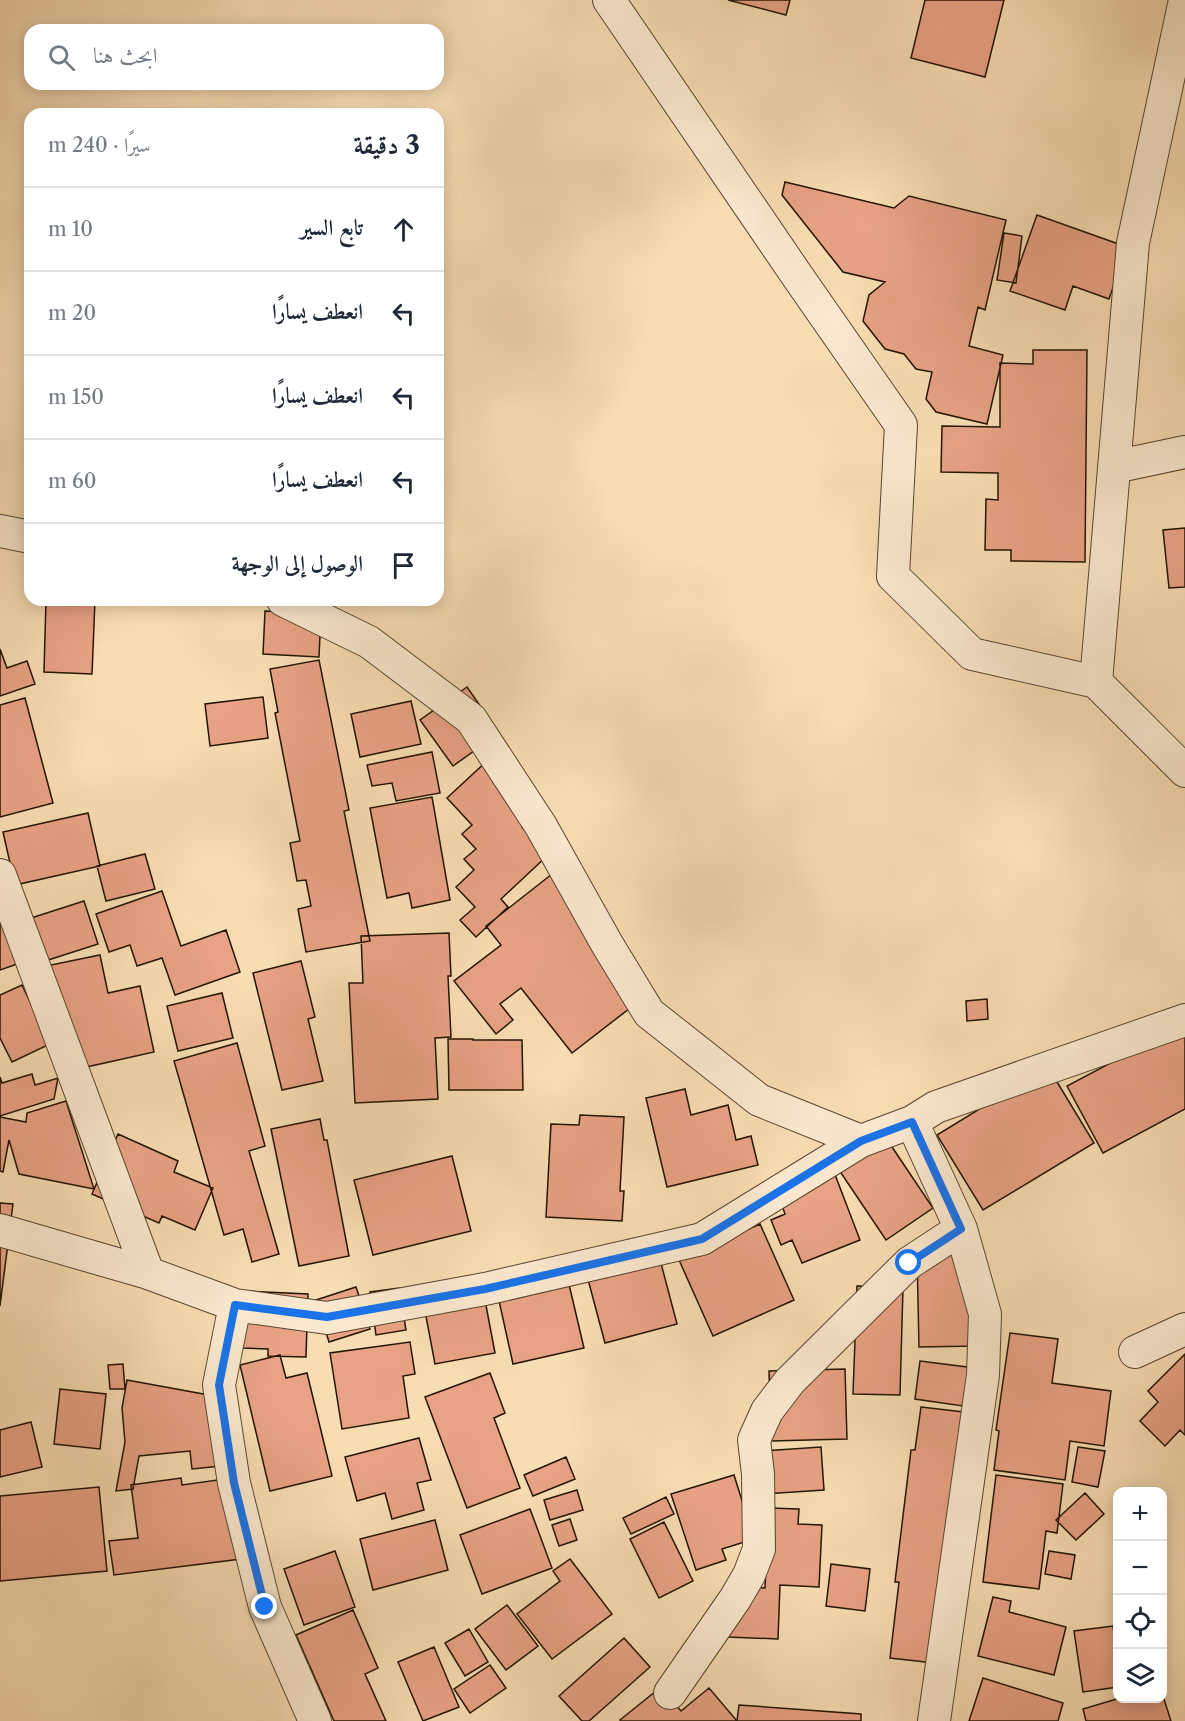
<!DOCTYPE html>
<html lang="ar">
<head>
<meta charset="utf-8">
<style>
  :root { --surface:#fff; --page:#f2f2f3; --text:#1f2937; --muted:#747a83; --line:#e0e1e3 }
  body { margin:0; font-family:"Libre Caslon Text",Amiri,serif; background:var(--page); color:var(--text); direction:rtl }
  .controls { position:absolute; right:18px; bottom:18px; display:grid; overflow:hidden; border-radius:12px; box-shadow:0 3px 15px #0003 }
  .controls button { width:54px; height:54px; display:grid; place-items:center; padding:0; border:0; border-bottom:2px solid var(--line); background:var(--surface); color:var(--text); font:30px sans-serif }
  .stop { position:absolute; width:18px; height:18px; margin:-14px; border:4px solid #1a73e8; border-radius:50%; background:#fff }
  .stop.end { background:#1a73e8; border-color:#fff; box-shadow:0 2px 6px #0008 }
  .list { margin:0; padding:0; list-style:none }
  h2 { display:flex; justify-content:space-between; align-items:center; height:78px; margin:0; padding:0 24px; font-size:26px }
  h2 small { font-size:20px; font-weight:400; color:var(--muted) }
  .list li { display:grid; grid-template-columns:39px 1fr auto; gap:18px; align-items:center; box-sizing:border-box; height:84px; padding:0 24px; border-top:2px solid var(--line) }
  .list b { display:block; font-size:22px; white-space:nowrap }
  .list em { font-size:20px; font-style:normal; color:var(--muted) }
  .icon { flex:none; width:33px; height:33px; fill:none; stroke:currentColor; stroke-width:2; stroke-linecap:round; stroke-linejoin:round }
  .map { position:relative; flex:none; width:1185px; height:1721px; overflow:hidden; direction:ltr }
  .search { position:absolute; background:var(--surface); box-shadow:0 3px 15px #0003; left:24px; top:24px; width:420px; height:66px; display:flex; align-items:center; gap:15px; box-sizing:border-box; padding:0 21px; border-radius:18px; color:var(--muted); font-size:22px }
  .panel { position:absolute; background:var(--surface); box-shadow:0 3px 15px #0003; left:24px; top:108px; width:420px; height:498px; border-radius:18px; direction:rtl }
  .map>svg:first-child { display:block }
</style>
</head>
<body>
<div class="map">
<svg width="1185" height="1721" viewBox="0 0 1185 1721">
  <rect width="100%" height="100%" fill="#f8dcb3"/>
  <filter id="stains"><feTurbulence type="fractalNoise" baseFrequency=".00333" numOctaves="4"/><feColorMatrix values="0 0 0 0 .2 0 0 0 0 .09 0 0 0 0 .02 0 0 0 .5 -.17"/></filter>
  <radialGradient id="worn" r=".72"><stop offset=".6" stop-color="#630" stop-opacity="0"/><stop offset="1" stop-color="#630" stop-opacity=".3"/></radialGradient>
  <!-- building -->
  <path fill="#e8a285" stroke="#231401" stroke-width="1.5" d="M 728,0 L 790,0 L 786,15 Z
    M 925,0 L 1004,0 L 985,77 L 911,58 Z
    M 785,182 L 894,208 L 909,196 L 1006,220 L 985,310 L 978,307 L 969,346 L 1003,355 L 987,424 L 936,412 L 926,399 L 932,372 L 916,369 L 904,354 L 885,349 L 863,321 L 869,295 L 885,282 L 843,272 L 782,195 Z
    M 1037,215 L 1127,247 L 1109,299 L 1073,286 L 1065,310 L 1010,291 Z
    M 1004,233 L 1022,236 L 1016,283 L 997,280 Z
    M 1033,350 L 1087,350 L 1085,562 L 1011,561 L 1011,550 L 985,550 L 986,499 L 998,500 L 998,473 L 941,472 L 942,426 L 1000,427 L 1000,363 L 1033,364 Z
    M 1185,528 L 1185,587 L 1169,588 L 1163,530 Z
    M 46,600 L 95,600 L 92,674 L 44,672 Z
    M 265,611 L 321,614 L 319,657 L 263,654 Z
    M 0,649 L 7,668 L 27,661 L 35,684 L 0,696 Z
    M 319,660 L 349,810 L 344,811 L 370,941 L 306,952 L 298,909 L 311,906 L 306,880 L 297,881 L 290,843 L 300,841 L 275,713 L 278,712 L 270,669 Z
    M 467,687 L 499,733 L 453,766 L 420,720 Z
    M 263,697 L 268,738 L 210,746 L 205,704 Z
    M 25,698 L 53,803 L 0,817 L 0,705 Z
    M 411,701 L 421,744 L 360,757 L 351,714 Z
    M 432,752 L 440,793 L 396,801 L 392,783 L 372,786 L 367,765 Z
    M 489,759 L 538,812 L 522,827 L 548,855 L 501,899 L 508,907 L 476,937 L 460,920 L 475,907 L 456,887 L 474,870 L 464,859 L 476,849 L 462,834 L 472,825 L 447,798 Z
    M 432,797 L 450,900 L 412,908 L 409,893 L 387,898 L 370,808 Z
    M 88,813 L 100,866 L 15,885 L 3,832 Z
    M 145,854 L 155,889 L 106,901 L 97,866 Z
    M 552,874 L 634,1005 L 572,1053 L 521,988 L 500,1004 L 513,1020 L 496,1034 L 454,981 L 501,945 L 486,926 Z
    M 162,891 L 181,946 L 226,930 L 240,972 L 175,995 L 162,958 L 137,966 L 130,945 L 109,952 L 96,914 Z
    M 84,901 L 98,944 L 42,962 L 28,919 Z
    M 0,909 L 20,963 L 0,970 Z
    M 449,933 L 451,976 L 448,976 L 451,1037 L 435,1038 L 438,1099 L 355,1103 L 349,983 L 363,983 L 361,936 Z
    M 100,955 L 108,993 L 140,986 L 154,1052 L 82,1068 L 73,1026 L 60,1029 L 46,966 Z
    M 301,961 L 315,1017 L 308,1019 L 323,1081 L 282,1090 L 253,973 Z
    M 22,985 L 50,1044 L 12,1062 L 0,1038 L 0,995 Z
    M 222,993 L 233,1038 L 178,1051 L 167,1006 Z
    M 987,999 L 988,1019 L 967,1021 L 966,1001 Z
    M 1184,1024 L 1185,1027 L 1185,1109 L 1103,1153 L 1067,1086 Z
    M 448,1039 L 473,1039 L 473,1040 L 522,1040 L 523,1090 L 449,1090 Z
    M 237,1043 L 265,1146 L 249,1151 L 279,1254 L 252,1262 L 243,1229 L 224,1235 L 174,1061 Z
    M 1048,1067 L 1094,1143 L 983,1210 L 937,1135 Z
    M 32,1074 L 35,1085 L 58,1078 L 54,1099 L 0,1116 L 0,1077 L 2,1083 Z
    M 685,1089 L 691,1115 L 728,1105 L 736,1140 L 751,1136 L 758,1165 L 667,1187 L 646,1098 Z
    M 66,1101 L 94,1189 L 19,1174 L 9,1140 L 3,1172 L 0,1171 L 0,1117 L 26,1122 L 27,1113 Z
    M 580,1115 L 624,1117 L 620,1191 L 624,1191 L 622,1221 L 546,1217 L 551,1124 L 579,1125 Z
    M 320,1119 L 324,1140 L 327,1140 L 349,1256 L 299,1266 L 271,1129 Z
    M 118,1134 L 178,1161 L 174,1172 L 213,1188 L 195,1230 L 162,1216 L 159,1223 L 92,1194 Z
    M 884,1135 L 933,1208 L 886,1240 L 837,1167 Z
    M 452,1156 L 471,1231 L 373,1255 L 354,1180 Z
    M 834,1172 L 860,1240 L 802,1263 L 792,1240 L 781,1245 L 771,1220 L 785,1214 L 778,1194 Z
    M 0,1203 L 13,1204 L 0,1306 Z
    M 760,1224 L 794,1300 L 713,1336 L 679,1260 Z
    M 658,1252 L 677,1324 L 605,1343 L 586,1272 Z
    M 969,1253 L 977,1346 L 919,1347 L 917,1254 Z
    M 564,1263 L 584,1348 L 513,1364 L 494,1278 Z
    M 481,1279 L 495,1353 L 435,1364 L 421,1290 Z
    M 857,1286 L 903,1288 L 900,1395 L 853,1394 Z
    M 356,1287 L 370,1329 L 329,1342 L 316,1300 Z
    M 399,1288 L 406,1330 L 376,1335 L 370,1292 Z
    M 243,1291 L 308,1294 L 306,1357 L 268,1356 L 268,1349 L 241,1348 Z
    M 1010,1333 L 1058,1339 L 1052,1383 L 1111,1391 L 1104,1446 L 1070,1441 L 1065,1480 L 994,1470 L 999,1431 L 996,1430 Z
    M 410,1342 L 415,1374 L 403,1376 L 409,1418 L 342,1429 L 330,1353 Z
    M 1185,1354 L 1185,1435 L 1180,1430 L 1165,1446 L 1140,1421 L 1158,1402 L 1148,1391 Z
    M 280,1355 L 286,1378 L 307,1373 L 332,1476 L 270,1491 L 240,1365 Z
    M 920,1361 L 975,1368 L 970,1407 L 915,1399 Z
    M 123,1364 L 125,1389 L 110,1389 L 108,1365 Z
    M 845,1369 L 847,1439 L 771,1441 L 769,1371 Z
    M 490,1373 L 505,1413 L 494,1418 L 520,1488 L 467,1508 L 425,1397 Z
    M 127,1380 L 225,1398 L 231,1465 L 192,1469 L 190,1451 L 139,1456 L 133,1489 L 116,1491 L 125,1442 L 122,1408 Z
    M 60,1389 L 106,1394 L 100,1449 L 54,1444 Z
    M 921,1407 L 972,1413 L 943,1664 L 890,1658 L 899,1582 L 895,1582 L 911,1450 L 915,1450 Z
    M 31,1422 L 42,1467 L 0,1477 L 0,1430 Z
    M 419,1438 L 431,1480 L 417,1483 L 424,1510 L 392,1519 L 385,1493 L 357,1501 L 345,1457 Z
    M 821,1447 L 824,1490 L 764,1494 L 761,1451 Z
    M 1078,1447 L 1105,1451 L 1098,1487 L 1072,1482 Z
    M 566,1457 L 575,1479 L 533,1496 L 524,1475 Z
    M 734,1475 L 754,1539 L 722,1549 L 726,1560 L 696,1570 L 671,1494 Z
    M 996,1475 L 1063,1484 L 1057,1533 L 1046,1531 L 1039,1589 L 983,1582 Z
    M 239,1477 L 249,1558 L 114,1575 L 109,1541 L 138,1538 L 131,1485 L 181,1478 L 182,1485 Z
    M 99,1487 L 107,1571 L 0,1581 L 0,1496 Z
    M 577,1490 L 583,1510 L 550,1520 L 544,1500 Z
    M 1085,1493 L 1104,1514 L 1076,1540 L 1056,1520 Z
    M 666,1497 L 674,1514 L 631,1534 L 623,1518 Z
    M 769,1508 L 799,1509 L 798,1524 L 822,1525 L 819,1587 L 780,1585 L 778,1639 L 727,1637 L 729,1586 L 765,1588 Z
    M 530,1509 L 552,1568 L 482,1594 L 460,1535 Z
    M 570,1519 L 577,1540 L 559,1546 L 552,1525 Z
    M 435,1520 L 448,1570 L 373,1590 L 360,1539 Z
    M 664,1522 L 693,1581 L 659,1598 L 630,1539 Z
    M 335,1551 L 355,1607 L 304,1625 L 284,1569 Z
    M 1049,1551 L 1075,1555 L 1071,1579 L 1045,1574 Z
    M 570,1559 L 612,1614 L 552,1659 L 517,1614 L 560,1581 L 553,1571 Z
    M 831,1564 L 870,1569 L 865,1611 L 826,1606 Z
    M 993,1597 L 1011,1601 L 1009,1612 L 1066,1627 L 1054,1675 L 978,1656 Z
    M 507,1605 L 538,1646 L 506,1670 L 475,1629 Z
    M 353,1610 L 378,1668 L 365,1674 L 386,1721 L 334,1721 L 296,1635 Z
    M 1113,1626 L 1116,1647 L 1118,1647 L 1118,1687 L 1083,1692 L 1074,1631 Z
    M 469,1629 L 488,1662 L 465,1676 L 445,1643 Z
    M 624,1638 L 650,1667 L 589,1721 L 582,1721 L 559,1696 Z
    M 434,1647 L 459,1707 L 423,1721 L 398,1662 Z
    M 490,1665 L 506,1688 L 470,1713 L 454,1689 Z
    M 983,1678 L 1063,1703 L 1058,1721 L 969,1721 Z
    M 661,1687 L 681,1711 L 709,1688 L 737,1721 L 621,1721 L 620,1720 Z
    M 1162,1693 L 1171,1721 L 1086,1721 L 1083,1709 L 1120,1698 L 1162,1698 Z
    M 739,1705 L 861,1714 L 861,1721 L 737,1721 Z"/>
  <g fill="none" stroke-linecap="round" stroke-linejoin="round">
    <!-- minor casing -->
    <g stroke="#58462e" stroke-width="34">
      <path id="minor" d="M 609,0 L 798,277 L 901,425 L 893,576 L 972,654 L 1096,682 L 1185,771
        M 1114,467 L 1185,452
        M 0,531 L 30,537
        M 283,600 L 369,642 L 471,719 L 541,826 L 607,944 L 649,1013 L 759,1100 L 861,1141
        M 1096,682 L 1133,243 L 1185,0
        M 0,875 L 148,1273
        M 912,1122 L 961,1229 L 985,1314 L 983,1375 L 934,1721
        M 0,1230 L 148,1273 L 235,1305 L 327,1318 L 485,1289 L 702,1239 L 861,1141 L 912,1122 L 936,1107 L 1185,1020
        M 235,1305 L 219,1385 L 234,1483 L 265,1607 L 315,1721
        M 1135,1352 L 1185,1329
        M 670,1693 L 735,1599 L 749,1575 L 759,1549 L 758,1474 L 754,1440 L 767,1411 L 790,1381 L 909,1263 L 961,1229"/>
    </g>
    <!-- minor -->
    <use href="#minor" stroke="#fae8ce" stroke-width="32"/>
  </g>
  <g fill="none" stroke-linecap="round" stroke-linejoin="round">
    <!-- route -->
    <path stroke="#1a73e8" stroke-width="8" d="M 265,1607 L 234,1483 L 219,1385 L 235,1305 L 327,1317 L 485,1289 L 702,1239 L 861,1141 L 912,1122 L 961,1229 L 909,1263"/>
  </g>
  <rect width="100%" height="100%" filter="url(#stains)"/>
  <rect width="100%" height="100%" fill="url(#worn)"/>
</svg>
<div class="controls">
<button>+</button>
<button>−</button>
<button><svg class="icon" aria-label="locate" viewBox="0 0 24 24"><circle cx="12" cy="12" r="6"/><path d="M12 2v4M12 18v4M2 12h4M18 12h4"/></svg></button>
<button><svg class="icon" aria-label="layers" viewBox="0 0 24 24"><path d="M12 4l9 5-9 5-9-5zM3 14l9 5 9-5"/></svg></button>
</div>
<div class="stop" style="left:909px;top:1263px"></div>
<div class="stop end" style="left:265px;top:1607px"></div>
<div class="search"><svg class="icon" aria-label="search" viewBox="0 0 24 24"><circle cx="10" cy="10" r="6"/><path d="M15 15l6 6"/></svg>ابحث هنا</div>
<section class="panel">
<h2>3 دقيقة<small>سيرًا · 240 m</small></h2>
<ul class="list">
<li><svg class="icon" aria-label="ahead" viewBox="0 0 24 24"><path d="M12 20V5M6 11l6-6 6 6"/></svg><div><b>تابع السير</b></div><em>10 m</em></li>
<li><svg class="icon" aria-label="left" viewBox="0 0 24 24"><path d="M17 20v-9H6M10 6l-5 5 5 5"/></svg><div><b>انعطف يسارًا</b></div><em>20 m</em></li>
<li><svg class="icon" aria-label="left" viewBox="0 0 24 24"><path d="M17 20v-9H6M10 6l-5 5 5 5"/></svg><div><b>انعطف يسارًا</b></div><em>150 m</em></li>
<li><svg class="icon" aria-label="left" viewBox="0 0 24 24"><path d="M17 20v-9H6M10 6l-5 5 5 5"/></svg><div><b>انعطف يسارًا</b></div><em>60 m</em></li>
<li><svg class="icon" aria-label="arrive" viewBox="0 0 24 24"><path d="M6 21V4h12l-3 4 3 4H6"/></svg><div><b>الوصول إلى الوجهة</b></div></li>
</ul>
</section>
</div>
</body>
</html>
